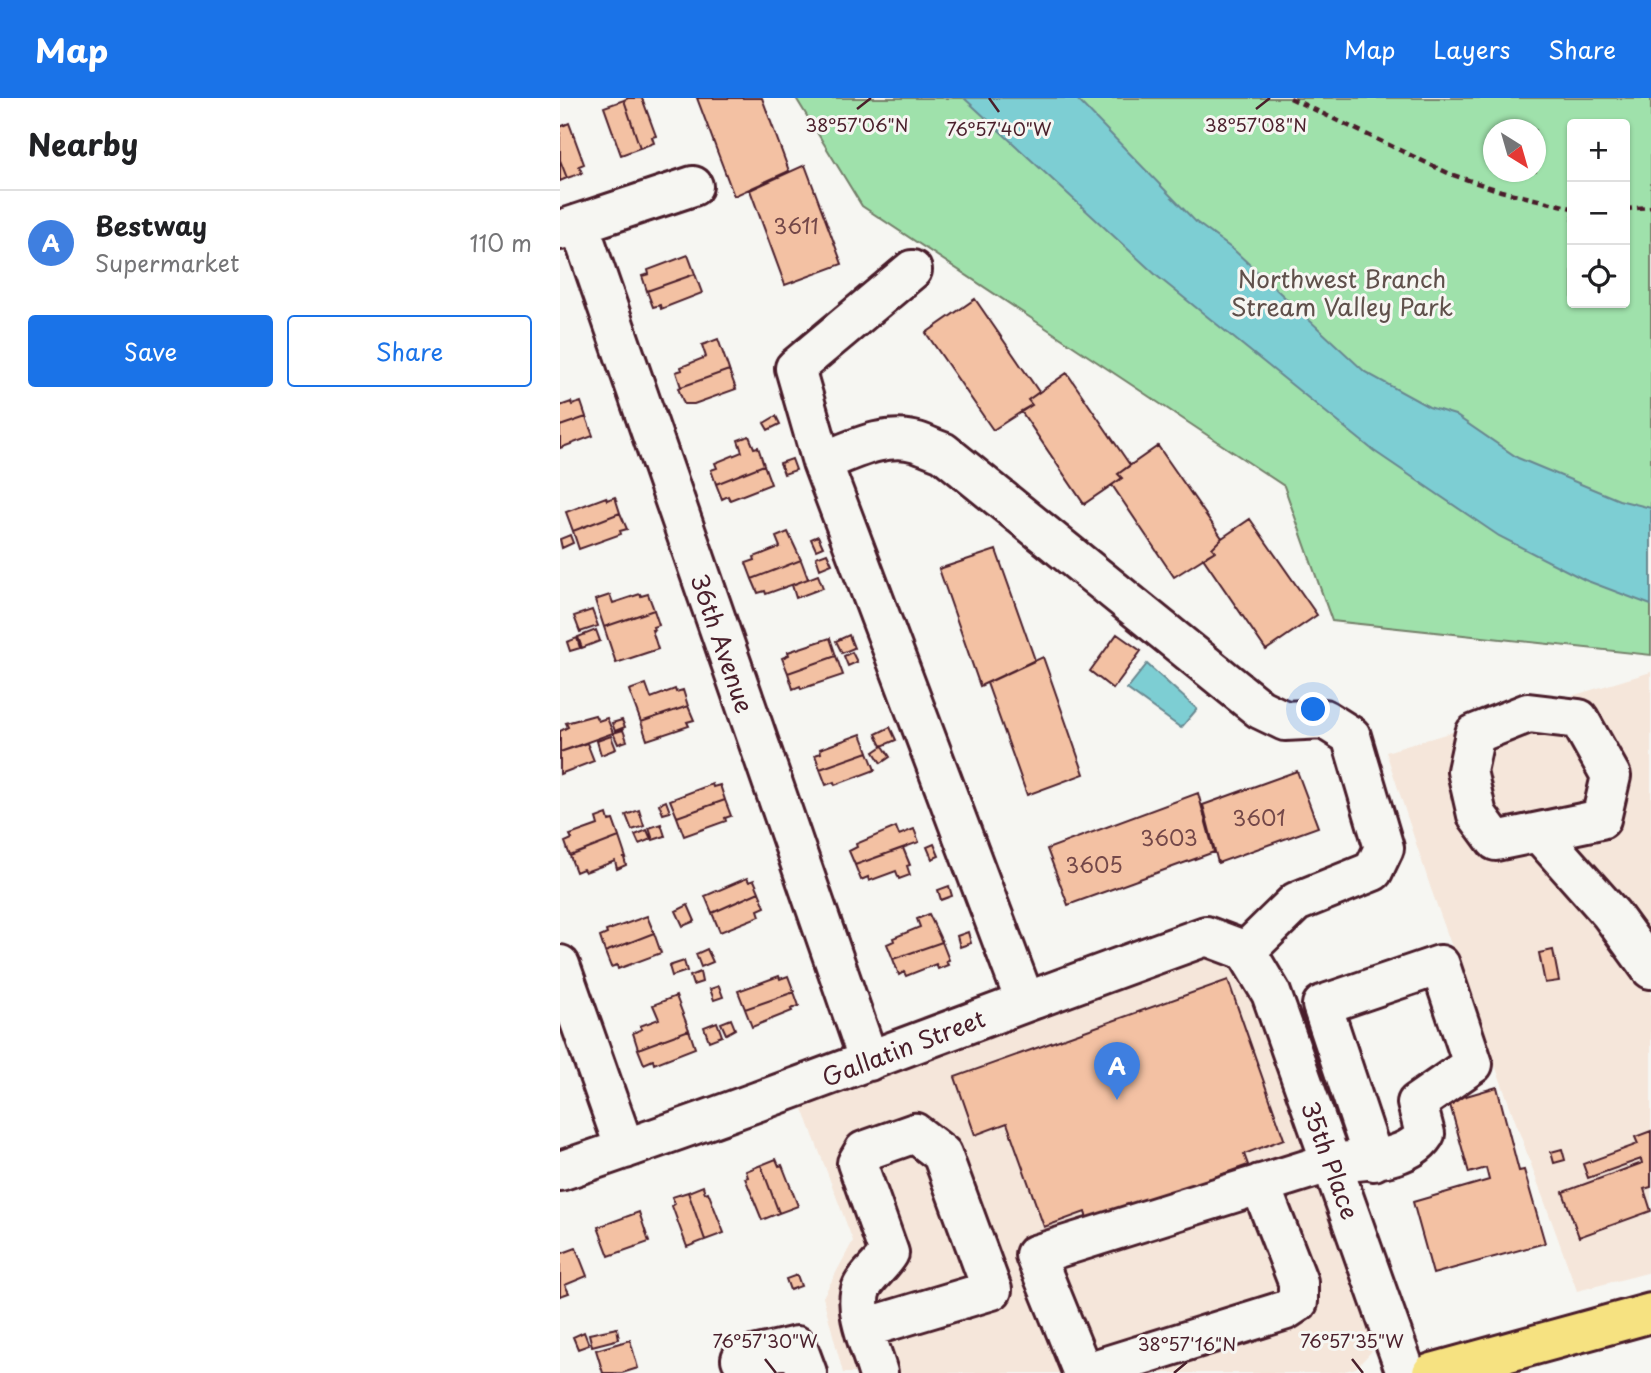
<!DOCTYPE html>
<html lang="en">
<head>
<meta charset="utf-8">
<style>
  :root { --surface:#fff; --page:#f6f6f6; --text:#202124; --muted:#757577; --line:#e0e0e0; --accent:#1a73e8 }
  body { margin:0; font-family:"Playpen Sans",sans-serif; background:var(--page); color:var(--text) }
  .controls { position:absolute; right:21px; top:21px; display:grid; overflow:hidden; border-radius:7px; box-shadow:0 2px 5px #0004 }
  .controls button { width:63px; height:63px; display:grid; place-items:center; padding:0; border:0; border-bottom:2px solid var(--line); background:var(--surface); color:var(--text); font:35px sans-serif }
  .compass { position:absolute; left:923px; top:21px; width:63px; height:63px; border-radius:50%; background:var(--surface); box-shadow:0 2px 5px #0004; rotate:143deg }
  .you { position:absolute; left:754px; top:612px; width:24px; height:24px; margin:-18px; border:5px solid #fff; border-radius:50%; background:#1a73e8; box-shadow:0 0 0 10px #1a73e833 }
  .badge { display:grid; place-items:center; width:46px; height:46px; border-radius:50%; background:var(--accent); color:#fff; font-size:23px; font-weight:700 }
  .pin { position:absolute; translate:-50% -58px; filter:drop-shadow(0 2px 4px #0008) }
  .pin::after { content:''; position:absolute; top:37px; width:24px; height:21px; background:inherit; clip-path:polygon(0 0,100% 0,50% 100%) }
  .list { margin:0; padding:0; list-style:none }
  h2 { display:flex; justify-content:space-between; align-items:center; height:91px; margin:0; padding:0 28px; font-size:30px }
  h2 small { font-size:23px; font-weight:400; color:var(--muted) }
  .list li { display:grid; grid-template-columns:46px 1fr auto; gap:21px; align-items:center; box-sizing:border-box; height:105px; padding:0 28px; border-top:2px solid var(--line) }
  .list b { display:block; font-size:26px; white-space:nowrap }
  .list p { margin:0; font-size:23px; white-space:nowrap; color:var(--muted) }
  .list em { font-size:23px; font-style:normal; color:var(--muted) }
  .actions { display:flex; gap:14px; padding:21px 28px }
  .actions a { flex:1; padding:16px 0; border:2px solid var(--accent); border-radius:7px; text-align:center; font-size:24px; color:var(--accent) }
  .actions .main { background:var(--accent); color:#fff }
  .icon { flex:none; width:38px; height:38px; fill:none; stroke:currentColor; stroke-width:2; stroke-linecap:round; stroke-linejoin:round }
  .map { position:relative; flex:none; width:1091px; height:1275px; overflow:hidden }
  header { display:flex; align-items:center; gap:42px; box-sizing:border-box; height:98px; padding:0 35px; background:var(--accent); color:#fff }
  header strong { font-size:33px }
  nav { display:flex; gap:38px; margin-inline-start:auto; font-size:24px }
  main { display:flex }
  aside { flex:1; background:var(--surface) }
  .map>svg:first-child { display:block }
</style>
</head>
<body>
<header>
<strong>Map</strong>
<nav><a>Map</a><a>Layers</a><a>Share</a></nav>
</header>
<main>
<aside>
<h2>Nearby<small></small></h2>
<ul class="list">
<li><span class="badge" style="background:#3f7fe0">A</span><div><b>Bestway</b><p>Supermarket</p></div><em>110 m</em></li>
</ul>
<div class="actions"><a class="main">Save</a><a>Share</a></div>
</aside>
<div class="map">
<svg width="1091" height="1275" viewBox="0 0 1091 1275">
  <rect width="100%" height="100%" fill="#f6f6f2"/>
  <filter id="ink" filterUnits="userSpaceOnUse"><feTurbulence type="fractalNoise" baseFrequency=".0143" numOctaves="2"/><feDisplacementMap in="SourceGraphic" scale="14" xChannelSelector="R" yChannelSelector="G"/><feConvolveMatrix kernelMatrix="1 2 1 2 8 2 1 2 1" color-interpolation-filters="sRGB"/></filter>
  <g filter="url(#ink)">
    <!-- built -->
    <path fill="#f5e6da" d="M 1091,574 L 1091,1174 L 1017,1193 L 871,791 L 826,654 Z
      M 655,857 L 684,873 L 815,1242 L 811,1254 L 796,1270 L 777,1275 L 283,1275 L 263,1199 L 293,1143 L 242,1008 L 629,865 Z"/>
    <!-- green -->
    <path fill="#9fe1ab" stroke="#74806b" stroke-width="2" fill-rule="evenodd" d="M 236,0 L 1091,0 L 1091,557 L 772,523 L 724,388 L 302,108 ZM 1012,26 L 1065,26 L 1065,205 L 1012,205 ZM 934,32 L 976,32 L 976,74 L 934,74 Z"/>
    <!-- water -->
    <path fill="#7dced3" stroke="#698890" stroke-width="2" d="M 404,0 L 516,0 L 636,124 L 675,153 L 805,274 L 869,309 L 895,317 L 958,360 L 1059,402 L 1091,410 L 1091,507 L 1025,482 L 939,438 L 814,353 L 597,178 Z
      M 587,566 L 637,611 L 621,630 L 567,591 Z"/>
    <!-- building -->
    <path fill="#f3c1a3" stroke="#4a1f2b" stroke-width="2" d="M 68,0 L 82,0 L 96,38 L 92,39 L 94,45 L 80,50 L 64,2 Z
      M 137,0 L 202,0 L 229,73 L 174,98 Z
      M 64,2 L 80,50 L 61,57 L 44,9 Z
      M 9,25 L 24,66 L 19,68 L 22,75 L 7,80 L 0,62 L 0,29 Z
      M 0,62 L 7,80 L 0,83 Z
      M 245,67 L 282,166 L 225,187 L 190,92 Z
      M 128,157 L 135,176 L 87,193 L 82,178 L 89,176 L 88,172 Z
      M 135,176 L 142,195 L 101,211 L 100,207 L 93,209 L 87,193 Z
      M 415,201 L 479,294 L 468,302 L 472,307 L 433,332 L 366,235 Z
      M 158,241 L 169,272 L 121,289 L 116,274 L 122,272 L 121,269 L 146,259 L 142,247 Z
      M 169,272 L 176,291 L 134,306 L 124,306 L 118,290 Z
      M 507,275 L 570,367 L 558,376 L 562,380 L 524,406 L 461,313 L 472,307 L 468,302 Z
      M 11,304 L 12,307 L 21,304 L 26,319 L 0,328 L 0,308 Z
      M 216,318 L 220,326 L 208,332 L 204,325 Z
      M 26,319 L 33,338 L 0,350 L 0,328 Z
      M 189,338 L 194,350 L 198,349 L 204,367 L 156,386 L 151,372 L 157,370 L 155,365 L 182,354 L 178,342 Z
      M 598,348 L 662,440 L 652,450 L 655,453 L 614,479 L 552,387 L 562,380 L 558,376 Z
      M 232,361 L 236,372 L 224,376 L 220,365 Z
      M 204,367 L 211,386 L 170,402 L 168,398 L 162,401 L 156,386 Z
      M 46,399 L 47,402 L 55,399 L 60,415 L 13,433 L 6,414 Z
      M 60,415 L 67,431 L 60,433 L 61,436 L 19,451 L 13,433 Z
      M 690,421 L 757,517 L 706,552 L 643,460 L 655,453 L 652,450 L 662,440 Z
      M 228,434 L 241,462 L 192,481 L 186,465 L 195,462 L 194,459 L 220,449 L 216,439 Z
      M 10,437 L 13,445 L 2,450 L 0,441 Z
      M 258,438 L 263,449 L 256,452 L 251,441 Z
      M 436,452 L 475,562 L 420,588 L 379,471 Z
      M 267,455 L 272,466 L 260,471 L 256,459 Z
      M 241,462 L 248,481 L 206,496 L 205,493 L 198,495 L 192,481 Z
      M 258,477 L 263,490 L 236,500 L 232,487 Z
      M 80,496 L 81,498 L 88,496 L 94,512 L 44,529 L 35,502 L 50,497 L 53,505 Z
      M 32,512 L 38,528 L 20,534 L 14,518 Z
      M 94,512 L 99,527 L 93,529 L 94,532 L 92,532 L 98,551 L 56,565 L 44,529 Z
      M 36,532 L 40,543 L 22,550 L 18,539 Z
      M 557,536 L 581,553 L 553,591 L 530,573 Z
      M 289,537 L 294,550 L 282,555 L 276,543 Z
      M 17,540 L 20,550 L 10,553 L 7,544 Z
      M 270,540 L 276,558 L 228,575 L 222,560 L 229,557 L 228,554 Z
      M 292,554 L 297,564 L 288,568 L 284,558 Z
      M 276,558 L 283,577 L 241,591 L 240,588 L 233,591 L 228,575 Z
      M 483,559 L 524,676 L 467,697 L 427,585 Z
      M 86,586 L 91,600 L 115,591 L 116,594 L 123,592 L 128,608 L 81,624 L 69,592 Z
      M 128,608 L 134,622 L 127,624 L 129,628 L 87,642 L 81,624 Z
      M 35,617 L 38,623 L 47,620 L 53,635 L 0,654 L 0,633 L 8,629 L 6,625 Z
      M 62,622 L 65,629 L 55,633 L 52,625 Z
      M 330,629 L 336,642 L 322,648 L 316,636 Z
      M 63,632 L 67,643 L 58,646 L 53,635 Z
      M 301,636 L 308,654 L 260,671 L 255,657 L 261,655 L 260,651 Z
      M 51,638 L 56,651 L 41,657 L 37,643 Z
      M 27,645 L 34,663 L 0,676 L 0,654 Z
      M 323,648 L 330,659 L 321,665 L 314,654 Z
      M 308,654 L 315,672 L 275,687 L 274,684 L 266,687 L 260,671 Z
      M 737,673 L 758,729 L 658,765 L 643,707 Z
      M 152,686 L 153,689 L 160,687 L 165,702 L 117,719 L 110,702 Z
      M 638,695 L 654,754 L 508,807 L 487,751 Z
      M 165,702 L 171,718 L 165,720 L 166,723 L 124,738 L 117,719 Z
      M 106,703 L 110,714 L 103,716 L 99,706 Z
      M 79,712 L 84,728 L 72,732 L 66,717 Z
      M 47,716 L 49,723 L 53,722 L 59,739 L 10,758 L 5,744 L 12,741 L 10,737 L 38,727 L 36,720 Z
      M 101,726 L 105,738 L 93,742 L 89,730 Z
      M 336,729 L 339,737 L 354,731 L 359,744 L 295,767 L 289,753 L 297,749 L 296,746 Z
      M 87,732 L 91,741 L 79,746 L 75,737 Z
      M 59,739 L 66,760 L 64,760 L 66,767 L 57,771 L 55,763 L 25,774 L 23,771 L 16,774 L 10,758 Z
      M 374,746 L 379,758 L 372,761 L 367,749 Z
      M 343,750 L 350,767 L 347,768 L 350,777 L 339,781 L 336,773 L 309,783 L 308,779 L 301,782 L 295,767 Z
      M 187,780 L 189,784 L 194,782 L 199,794 L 152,815 L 145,798 Z
      M 389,788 L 392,798 L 381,802 L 378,792 Z
      M 199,794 L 205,809 L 198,812 L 200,818 L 160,834 L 152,815 Z
      M 128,807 L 135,823 L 123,828 L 116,813 Z
      M 369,816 L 382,844 L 333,861 L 327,846 L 334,843 L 333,840 L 360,829 L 357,821 Z
      M 87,818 L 94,835 L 45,854 L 40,839 L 47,836 L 46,833 Z
      M 408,834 L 411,845 L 400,849 L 397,838 Z
      M 94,835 L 101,855 L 58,871 L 57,867 L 51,869 L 45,854 Z
      M 382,844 L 389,862 L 386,863 L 388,867 L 378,871 L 376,866 L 346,878 L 344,874 L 339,877 L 333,861 Z
      M 147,851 L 153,864 L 141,869 L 136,856 Z
      M 993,852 L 999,883 L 985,885 L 979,855 Z
      M 124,863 L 127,873 L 112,878 L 109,868 Z
      M 140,874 L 142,884 L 133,887 L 130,878 Z
      M 219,878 L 220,881 L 228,878 L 234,894 L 185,911 L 178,893 Z
      M 668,882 L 724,1041 L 684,1056 L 688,1067 L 528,1124 L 525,1114 L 484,1129 L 447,1025 L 415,1037 L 395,979 Z
      M 159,888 L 163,899 L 154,902 L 150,891 Z
      M 234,894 L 239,908 L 231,911 L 232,913 L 192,929 L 185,911 Z
      M 116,898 L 129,932 L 78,951 L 73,935 L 82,931 L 80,928 L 99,921 L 93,907 Z
      M 171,921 L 175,931 L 166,936 L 161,925 Z
      M 157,924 L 162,938 L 149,943 L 144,929 Z
      M 129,932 L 135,950 L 94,966 L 93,962 L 84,966 L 78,951 Z
      M 937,989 L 959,1073 L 964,1072 L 985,1145 L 873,1176 L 853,1104 L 929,1082 L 926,1070 L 909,1075 L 889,1003 Z
      M 1091,1033 L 1091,1089 L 1084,1091 L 1091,1113 L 1019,1139 L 1003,1094 L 1082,1065 L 1081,1061 L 1028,1080 L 1023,1066 L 1078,1046 L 1075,1039 Z
      M 1002,1051 L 1005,1062 L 994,1065 L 991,1054 Z
      M 216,1061 L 219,1068 L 222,1067 L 238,1108 L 219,1115 L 201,1067 Z
      M 201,1067 L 219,1115 L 202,1122 L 185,1080 L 188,1079 L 186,1073 Z
      M 143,1088 L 145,1095 L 148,1094 L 164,1135 L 145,1142 L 128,1094 Z
      M 128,1094 L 145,1142 L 127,1149 L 112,1108 L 115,1106 L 112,1099 Z
      M 79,1114 L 89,1144 L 49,1158 L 38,1129 Z
      M 16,1150 L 27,1178 L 5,1187 L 9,1195 L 0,1198 L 0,1156 Z
      M 237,1177 L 241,1188 L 230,1192 L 226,1181 Z
      M 57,1230 L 59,1241 L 32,1248 L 29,1236 Z
      M 24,1234 L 29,1247 L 18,1251 L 13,1239 Z
      M 70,1242 L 78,1270 L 62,1275 L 43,1275 L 36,1252 Z"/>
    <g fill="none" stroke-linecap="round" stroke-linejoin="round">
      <!-- minor casing -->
      <g stroke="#4a1f2b" stroke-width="44">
        <path id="minor" d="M 19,126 L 309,963
          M 0,132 L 133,88
          M 352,172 L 235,270 L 262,364 L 465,903
          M 262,364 C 291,353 325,334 357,344 C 366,347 374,351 383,354 L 700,611 L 725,623 L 764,621 L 791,638 L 824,750 L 813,773 L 736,804 L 686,853
          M 968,615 L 1019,621 L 1051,678 L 1041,721 L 936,743 L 917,717 L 907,673 L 915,636 Z
          M 979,735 L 1051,816 L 1091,871
          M 686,853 L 711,895 L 846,1275
          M 0,867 L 65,1051
          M 0,1073 C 217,1000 431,915 646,838 L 686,853
          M 305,1230 L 432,1192 L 382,1056 L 355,1035 L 304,1053 L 297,1065 L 329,1155 C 322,1167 308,1177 302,1189 C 292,1210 312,1253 318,1275
          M 181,1261 L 237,1248 L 247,1275
          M 523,1275 L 475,1157 L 772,1064 C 800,1063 848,1063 865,1036 L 857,1005 L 913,966 L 880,867 L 762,907 L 814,1063
          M 524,1275 L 726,1212 L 738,1204 L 738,1184 L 700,1086"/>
      </g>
      <!-- major casing -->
      <g stroke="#4a1f2b" stroke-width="44">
        <path id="major" d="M 872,1275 L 1091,1215"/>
      </g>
      <!-- path -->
      <path stroke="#4a1f2b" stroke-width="4.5" stroke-dasharray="7 5" stroke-linecap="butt" d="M 730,0 L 890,76 L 941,93 L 1012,110
        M 1065,111 L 1091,109"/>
      <!-- minor -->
      <use href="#minor" stroke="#f6f6f2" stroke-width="38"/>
      <!-- major -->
      <use href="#major" stroke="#f6e281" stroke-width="38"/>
    </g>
  </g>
  <!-- ticks -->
  <path fill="none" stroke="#4a1f2b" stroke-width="2.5" d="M 429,0 L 439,14M 297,11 L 311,0M 696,11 L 710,0M 205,1261 L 216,1275M 792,1261 L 803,1275M 614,1275 L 627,1264"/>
  <g text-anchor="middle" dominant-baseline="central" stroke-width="6" stroke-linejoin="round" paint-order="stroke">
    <!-- number labels -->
    <g font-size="21" fill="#744849">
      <text x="236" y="127">3611</text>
      <text x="699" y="719">3601</text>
      <text x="609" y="739">3603</text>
      <text x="534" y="766">3605</text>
    </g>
    <!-- park labels -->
    <g font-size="24" fill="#5f504b" stroke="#f6f6f2">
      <text x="782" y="180">Northwest Branch<tspan x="782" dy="28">Stream Valley Park</tspan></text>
    </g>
    <!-- street labels -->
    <g font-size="24" fill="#4a1f2b" stroke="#f6f6f2">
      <text transform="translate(163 545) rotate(71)">36th Avenue</text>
      <text transform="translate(343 949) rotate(-21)">Gallatin Street</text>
      <text transform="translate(771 1062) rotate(70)">35th Place</text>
    </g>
  </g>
  <g font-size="18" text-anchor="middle" fill="#4a1f2b" stroke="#f6f6f2" stroke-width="6" stroke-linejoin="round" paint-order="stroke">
    <text x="297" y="34">38°57'06"N</text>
    <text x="696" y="34">38°57'08"N</text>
    <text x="439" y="38">76°57'40"W</text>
    <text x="205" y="1250">76°57'30"W</text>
    <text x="792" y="1250">76°57'35"W</text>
    <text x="627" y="1253">38°57'16"N</text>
  </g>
</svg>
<div class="controls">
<button>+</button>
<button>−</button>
<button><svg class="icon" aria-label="locate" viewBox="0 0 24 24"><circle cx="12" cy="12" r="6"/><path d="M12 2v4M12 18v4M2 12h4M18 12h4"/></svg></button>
</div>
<svg class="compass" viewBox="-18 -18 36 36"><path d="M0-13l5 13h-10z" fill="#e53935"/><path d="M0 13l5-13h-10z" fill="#757577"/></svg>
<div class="you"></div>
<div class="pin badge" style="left:557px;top:1002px;background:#3f7fe0">A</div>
</div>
</main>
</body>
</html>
